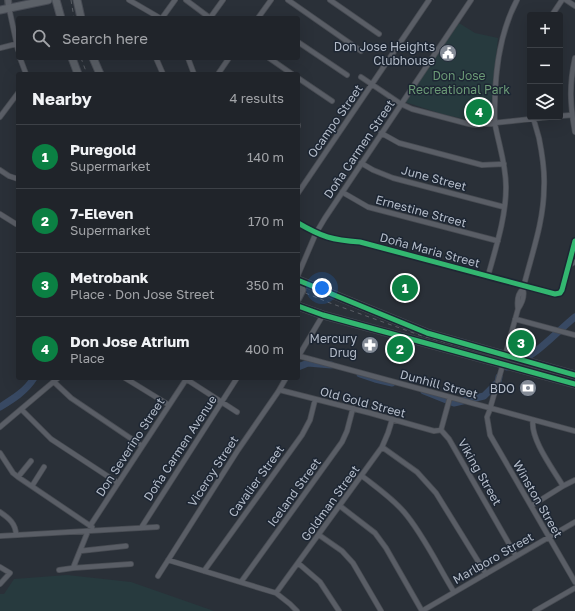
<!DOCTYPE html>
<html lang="en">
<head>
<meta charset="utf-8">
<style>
  :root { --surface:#20242a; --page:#2d3036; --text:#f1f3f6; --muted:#a2a4a8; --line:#3d4147; --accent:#0b8043 }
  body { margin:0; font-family:"Golos Text",sans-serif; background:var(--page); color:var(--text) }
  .controls { position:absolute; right:12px; top:12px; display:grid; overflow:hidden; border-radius:4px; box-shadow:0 4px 16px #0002 }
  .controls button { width:36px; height:36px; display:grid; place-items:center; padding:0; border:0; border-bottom:1px solid var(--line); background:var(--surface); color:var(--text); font:20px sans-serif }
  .you { position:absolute; left:322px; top:288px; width:14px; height:14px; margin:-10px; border:3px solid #fff; border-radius:50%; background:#1a73e8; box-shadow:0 0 0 6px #1a73e833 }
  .badge { display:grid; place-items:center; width:26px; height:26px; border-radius:50%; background:var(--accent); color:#fff; font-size:13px; font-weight:700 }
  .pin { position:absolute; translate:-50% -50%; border:2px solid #fff; box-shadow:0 1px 4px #0006 }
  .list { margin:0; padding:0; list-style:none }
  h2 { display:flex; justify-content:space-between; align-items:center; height:52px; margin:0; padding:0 16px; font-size:17px }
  h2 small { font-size:13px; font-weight:400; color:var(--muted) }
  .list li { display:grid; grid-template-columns:26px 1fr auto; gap:12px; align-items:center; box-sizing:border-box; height:64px; padding:0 16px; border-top:1px solid var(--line) }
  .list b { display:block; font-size:15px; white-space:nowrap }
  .list p { margin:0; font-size:13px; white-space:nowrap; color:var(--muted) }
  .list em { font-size:13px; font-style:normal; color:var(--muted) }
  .icon { flex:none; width:22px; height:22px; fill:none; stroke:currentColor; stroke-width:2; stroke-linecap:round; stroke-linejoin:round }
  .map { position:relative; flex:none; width:575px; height:611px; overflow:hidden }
  .search { position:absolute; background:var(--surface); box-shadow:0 4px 16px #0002; left:16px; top:16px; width:284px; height:44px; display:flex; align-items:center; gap:10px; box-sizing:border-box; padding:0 14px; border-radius:4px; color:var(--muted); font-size:15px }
  .panel { position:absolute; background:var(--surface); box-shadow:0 4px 16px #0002; left:16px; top:72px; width:284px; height:308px; border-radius:4px }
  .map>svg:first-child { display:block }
</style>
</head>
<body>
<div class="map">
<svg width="575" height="611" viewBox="0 0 575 611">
  <rect width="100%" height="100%" fill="#2a3038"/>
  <!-- green -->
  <path fill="#273a3e" d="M 459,23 L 475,33 L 498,38 L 494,78 L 492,118 L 469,120 L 442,114 L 405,102 Z
    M 67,575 L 131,582 L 214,611 L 0,611 L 0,594 L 4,594 L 14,579 Z"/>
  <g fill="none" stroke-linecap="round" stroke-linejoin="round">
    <!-- river -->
    <path stroke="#384963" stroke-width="7" d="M 298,367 L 308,363 L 331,365
      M 507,367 C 535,358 553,335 575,317
      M 360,374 L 375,379 L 392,383
      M 424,391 L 454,403 L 484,396 L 498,382 L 499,377
      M 0,407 C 13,399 26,391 34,378"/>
    <!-- minor casing -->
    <g stroke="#484c53" stroke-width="6">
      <path id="minor" d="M 129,0 L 160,18
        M 186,0 L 210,18
        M 288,0 L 361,51
        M 330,0 L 379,34
        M 566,0 L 575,6
        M 9,8 L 18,50
        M 552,15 L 562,0
        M 162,18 L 175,0
        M 210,18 L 223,0
        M 258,18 L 271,0
        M 298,42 L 347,75
        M 0,48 L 16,44
        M 20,58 L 26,74
        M 156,58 L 163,74
        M 188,58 L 194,74
        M 269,58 L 292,74
        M 575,58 C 569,85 570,105 575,132
        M 218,74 L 229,58
        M 361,77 L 401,104 L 412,109 L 469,124 L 475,125 L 549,117
        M 298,78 L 332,101
        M 560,116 L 572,115
        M 0,117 L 18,93
        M 298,125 L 298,126
        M 381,133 L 399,143 L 482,165 L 504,164
        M 361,163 L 373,170 L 393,178 L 504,207
        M 0,170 L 9,176 L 18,179
        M 342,192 L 368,207 L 498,241
        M 298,193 L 429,0
        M 0,214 L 16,224
        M 298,223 C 322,237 332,240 360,242 L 555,294 L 560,293 L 562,290 L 575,241
        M 569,265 L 575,262
        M 298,275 L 316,233 L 325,218 L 471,0
        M 488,276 C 496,247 506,217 506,187 C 506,164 499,146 495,124 C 494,115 495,105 495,97 C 496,63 501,30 517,0
        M 518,309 C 522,303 525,296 523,289 C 531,256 544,222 544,187 C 545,171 542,153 539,138 C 537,131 535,124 533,117
        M 515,319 L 575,335
        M 299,356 L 575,431
        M 505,356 L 518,309 C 517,302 517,294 523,289
        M 298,357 L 323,315
        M 503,364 L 489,412 L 487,417 L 490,435 L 575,582
        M 125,378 L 169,405
        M 186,379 L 237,412
        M 54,382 L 71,398 L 142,446
        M 280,390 L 370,413 L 434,431 L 441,430
        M 450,397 L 441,430 L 449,439 L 516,556
        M 22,410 L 51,439 L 118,483
        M 533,420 C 530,439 553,469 563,486
        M 0,427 L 58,378
        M 382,447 L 417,472 L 436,493 L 486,574
        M 0,453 L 13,473 L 18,477 L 92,527
        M 362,476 C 376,487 392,498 404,512 C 423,534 438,566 454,592
        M 18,477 L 31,461
        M 32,486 L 44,467
        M 340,506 L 375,533 L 386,548 L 422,611
        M 531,506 L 563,486 L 575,480
        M 0,512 C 9,518 16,524 16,535
        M 90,526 L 187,378
        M 141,528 L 237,378
        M 319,535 L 342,551 L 353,563 L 381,611
        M 0,536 L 157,527
        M 80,551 L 126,546
        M 168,560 L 276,593 L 290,604 L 297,611
        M 298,563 L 320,582 L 339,611
        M 0,567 L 10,573 L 0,584
        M 73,568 L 88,531
        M 59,570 L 73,568 L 131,564
        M 204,571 L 302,435 L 310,420 L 315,400
        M 158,576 L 238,450 L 278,392 L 286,378
        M 241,582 L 342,442 L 347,431 L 353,408
        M 276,593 L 382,447 L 388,433 L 392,420
        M 422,611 L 575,522
        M 535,611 L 575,588"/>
    </g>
    <!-- tertiary casing -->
    <g stroke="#484c53" stroke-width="8">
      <path id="tertiary" d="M 8,0 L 9,8"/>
    </g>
    <!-- primary casing -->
    <g stroke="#484c55" stroke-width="9">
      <path id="primary" d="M 56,0 L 61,18
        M 77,0 L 81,18
        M 0,10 L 48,0
        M 72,58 L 78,74
        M 93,58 L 100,74
        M 298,280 L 427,333 L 575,375
        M 298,298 L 302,290 L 300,281
        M 298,306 L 323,315 L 575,384"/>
    </g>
    <!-- minor -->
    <use href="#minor" stroke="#5a5e66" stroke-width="4.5"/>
    <!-- tertiary -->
    <use href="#tertiary" stroke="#5a5e66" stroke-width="5.5"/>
    <!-- primary -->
    <use href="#primary" stroke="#5c6168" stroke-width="7"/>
    <!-- rail -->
    <path stroke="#595d64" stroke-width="1" stroke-dasharray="4 4" stroke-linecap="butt" d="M 71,0 L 74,18
      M 81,58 L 87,74
      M 298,290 L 330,303 L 422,336 L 575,377"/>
    <!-- cycleway casing -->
    <g stroke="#1d2633" stroke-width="8">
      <path id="cycleway" d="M 298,223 C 322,237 332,240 360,242 L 555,294 L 560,293 L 562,290 L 575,241
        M 300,281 L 427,333 L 575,375
        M 298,306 L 323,315 L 575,384"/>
    </g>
    <!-- cycleway -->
    <use href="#cycleway" stroke="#33b770" stroke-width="5"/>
  </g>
  <!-- icons -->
  <defs>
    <g id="civic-disc" transform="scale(0.9)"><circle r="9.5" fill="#848b96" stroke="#1d2633"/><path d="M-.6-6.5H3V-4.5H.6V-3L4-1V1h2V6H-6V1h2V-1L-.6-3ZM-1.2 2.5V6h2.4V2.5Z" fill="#fff"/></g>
    <g id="pharmacy-disc" transform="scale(0.9)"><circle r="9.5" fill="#848b96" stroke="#1d2633"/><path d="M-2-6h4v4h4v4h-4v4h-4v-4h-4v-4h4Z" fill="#fff"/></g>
    <g id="bank-disc" transform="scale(0.9)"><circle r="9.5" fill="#848b96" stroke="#1d2633"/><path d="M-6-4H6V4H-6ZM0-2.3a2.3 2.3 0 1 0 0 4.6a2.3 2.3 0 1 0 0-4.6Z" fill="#fff"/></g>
  </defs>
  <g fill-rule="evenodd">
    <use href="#civic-disc" x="448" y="53"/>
    <use href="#pharmacy-disc" x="370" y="345"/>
    <use href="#bank-disc" x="528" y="388"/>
  </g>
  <g text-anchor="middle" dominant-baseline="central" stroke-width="3" stroke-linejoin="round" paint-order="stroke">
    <!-- poi labels -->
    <g font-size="12" fill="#b4bcc9" stroke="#1d2633" text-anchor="end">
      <text x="435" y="46">Don Jose Heights<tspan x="435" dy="14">Clubhouse</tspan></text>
      <text x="357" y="338">Mercury<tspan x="357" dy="14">Drug</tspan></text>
      <text x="515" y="388">BDO</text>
    </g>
    <!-- park labels -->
    <g font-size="12" fill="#6b9a76" stroke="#1d2633">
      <text x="459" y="75">Don Jose<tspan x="459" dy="14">Recreational Park</tspan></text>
    </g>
    <!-- street labels -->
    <g font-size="12" fill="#b4bcc9" stroke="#1d2633">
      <text transform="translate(335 121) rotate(-55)">Ocampo Street</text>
      <text transform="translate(359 149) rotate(-56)">Doña Carmen Street</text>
      <text transform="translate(434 178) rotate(15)">June Street</text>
      <text transform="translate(421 211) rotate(15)">Ernestine Street</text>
      <text transform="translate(430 250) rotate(15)">Doña Maria Street</text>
      <text transform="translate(439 384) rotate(15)">Dunhill Street</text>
      <text transform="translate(363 402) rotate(15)">Old Gold Street</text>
      <text transform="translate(130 447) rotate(-57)">Don Severino Street</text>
      <text transform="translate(180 448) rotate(-57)">Doña Carmen Avenue</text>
      <text transform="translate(213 471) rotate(-57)">Viceroy Street</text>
      <text transform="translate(480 472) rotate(60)">Viking Street</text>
      <text transform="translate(256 481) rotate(-54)">Cavalier Street</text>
      <text transform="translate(294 492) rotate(-54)">Iceland Street</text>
      <text transform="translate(538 499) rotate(60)">Winston Street</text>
      <text transform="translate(330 503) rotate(-54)">Goldman Street</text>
      <text transform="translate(493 558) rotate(-30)">Marlboro Street</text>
    </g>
  </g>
</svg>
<div class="controls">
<button>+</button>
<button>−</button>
<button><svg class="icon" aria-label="layers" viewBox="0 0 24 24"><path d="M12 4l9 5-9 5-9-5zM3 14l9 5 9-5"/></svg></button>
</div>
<div class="you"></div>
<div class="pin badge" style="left:405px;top:288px">1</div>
<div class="pin badge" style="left:400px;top:349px">2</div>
<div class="pin badge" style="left:521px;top:343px">3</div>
<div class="pin badge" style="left:479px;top:112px">4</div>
<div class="search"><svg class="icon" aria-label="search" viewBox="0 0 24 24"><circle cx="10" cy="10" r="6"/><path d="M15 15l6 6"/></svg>Search here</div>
<section class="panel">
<h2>Nearby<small>4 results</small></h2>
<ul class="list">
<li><span class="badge">1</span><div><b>Puregold</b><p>Supermarket</p></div><em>140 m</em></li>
<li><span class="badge">2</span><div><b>7-Eleven</b><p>Supermarket</p></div><em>170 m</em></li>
<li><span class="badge">3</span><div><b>Metrobank</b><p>Place · Don Jose Street</p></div><em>350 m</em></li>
<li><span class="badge">4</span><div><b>Don Jose Atrium</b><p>Place</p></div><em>400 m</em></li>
</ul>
</section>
</div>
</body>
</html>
